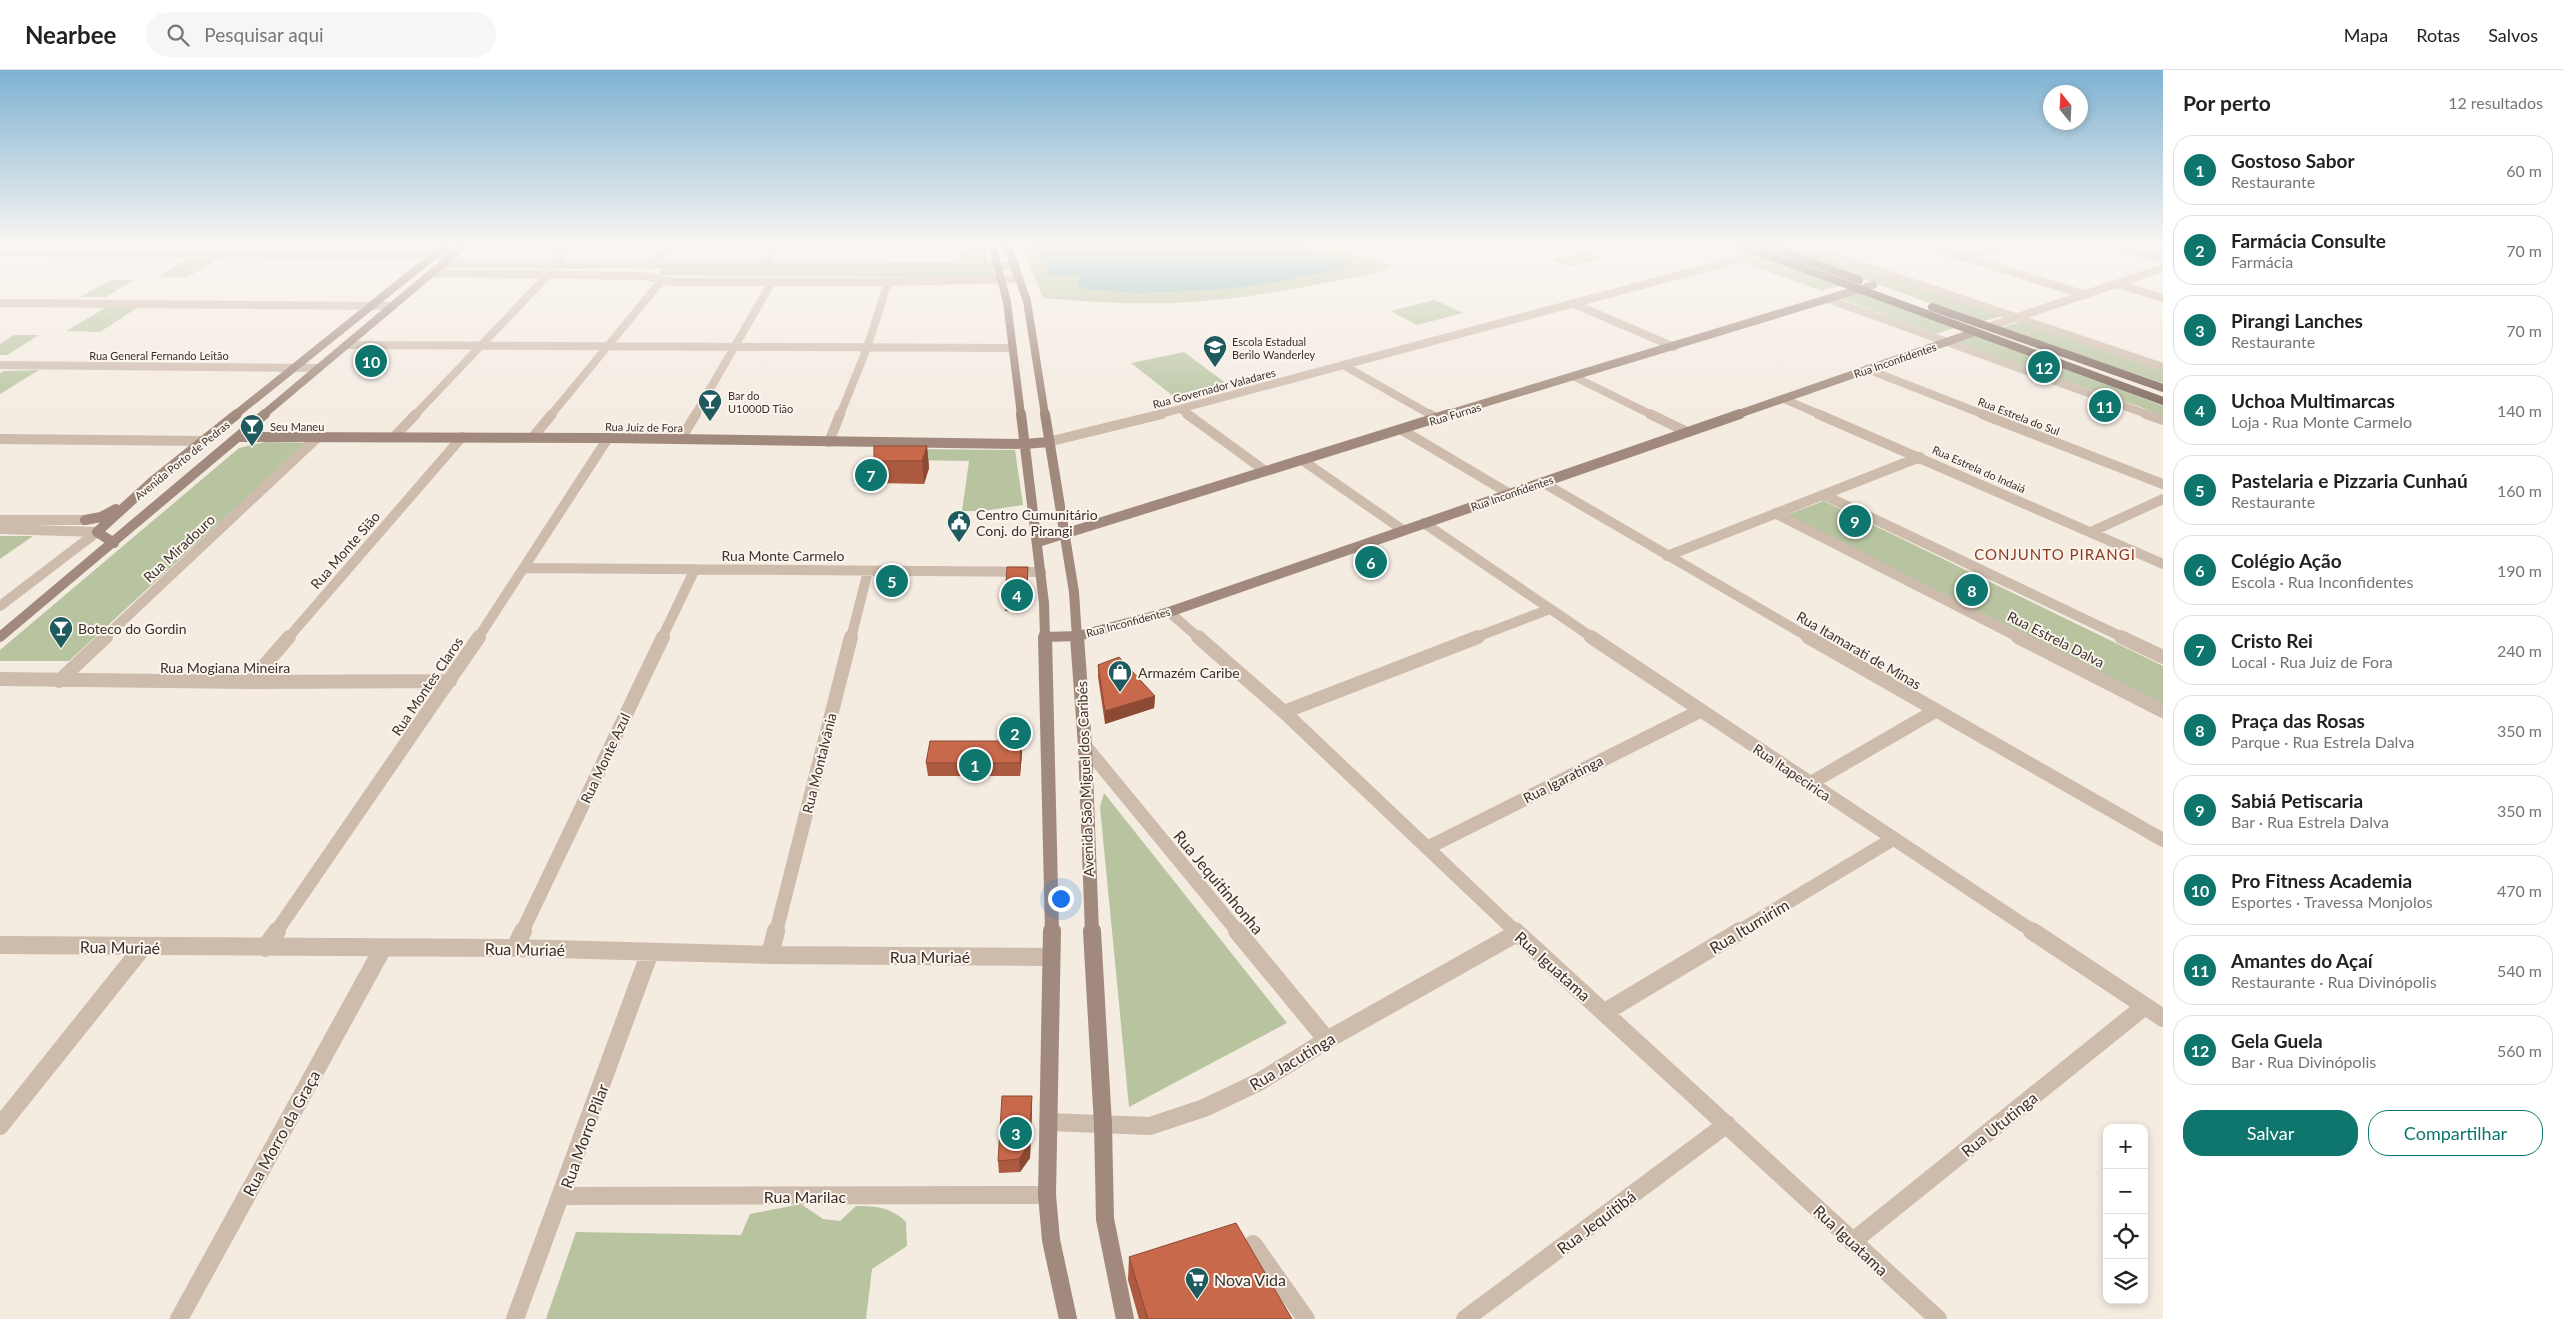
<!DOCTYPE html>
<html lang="pt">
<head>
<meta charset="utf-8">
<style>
  :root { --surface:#fff; --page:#f6f6f6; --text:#222; --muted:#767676; --line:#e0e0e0; --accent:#0f766e }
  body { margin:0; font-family:Lato,sans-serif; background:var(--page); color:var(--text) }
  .controls { position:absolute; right:15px; bottom:15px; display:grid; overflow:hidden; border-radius:10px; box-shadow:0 2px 8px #0003 }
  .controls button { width:45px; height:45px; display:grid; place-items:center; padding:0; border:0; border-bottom:1px solid var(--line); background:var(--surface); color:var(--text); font:25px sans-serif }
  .compass { position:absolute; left:2043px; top:15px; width:45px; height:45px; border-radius:50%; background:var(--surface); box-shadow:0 2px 8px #0003; rotate:342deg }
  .you { position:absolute; left:1060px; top:828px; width:18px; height:18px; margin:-12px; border:4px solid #fff; border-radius:50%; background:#1a73e8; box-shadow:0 0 0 8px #1a73e833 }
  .badge { display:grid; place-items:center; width:32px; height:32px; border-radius:50%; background:var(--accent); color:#fff; font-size:16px; font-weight:700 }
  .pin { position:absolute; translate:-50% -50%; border:2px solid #fff; box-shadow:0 1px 5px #0006 }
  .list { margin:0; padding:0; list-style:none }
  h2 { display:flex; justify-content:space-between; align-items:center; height:65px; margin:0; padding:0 20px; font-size:21px }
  h2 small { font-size:16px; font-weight:400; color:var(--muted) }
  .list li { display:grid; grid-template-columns:32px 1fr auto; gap:15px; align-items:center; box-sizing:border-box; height:70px; margin:0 10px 10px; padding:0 10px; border:1px solid var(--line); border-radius:20px }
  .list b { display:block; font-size:19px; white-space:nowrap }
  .list p { margin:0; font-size:16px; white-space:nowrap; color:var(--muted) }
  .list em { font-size:16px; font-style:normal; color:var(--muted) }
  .actions { display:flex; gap:10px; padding:15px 20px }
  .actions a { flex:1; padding:11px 0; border:1px solid var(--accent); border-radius:20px; text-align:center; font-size:18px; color:var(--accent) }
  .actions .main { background:var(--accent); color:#fff }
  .icon { flex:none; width:28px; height:28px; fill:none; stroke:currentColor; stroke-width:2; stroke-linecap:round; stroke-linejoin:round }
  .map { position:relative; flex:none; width:2163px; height:1249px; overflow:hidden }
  header { display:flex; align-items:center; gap:30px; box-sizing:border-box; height:70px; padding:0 25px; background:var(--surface); border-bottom:1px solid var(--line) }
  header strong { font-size:24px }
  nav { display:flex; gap:28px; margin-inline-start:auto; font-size:18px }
  .search { width:350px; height:45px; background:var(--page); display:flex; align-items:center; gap:12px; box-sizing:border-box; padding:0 18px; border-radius:28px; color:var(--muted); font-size:19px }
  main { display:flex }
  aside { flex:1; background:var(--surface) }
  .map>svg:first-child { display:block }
</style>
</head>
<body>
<header>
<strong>Nearbee</strong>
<div class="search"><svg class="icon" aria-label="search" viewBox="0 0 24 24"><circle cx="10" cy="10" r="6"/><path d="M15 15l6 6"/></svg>Pesquisar aqui</div>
<nav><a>Mapa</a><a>Rotas</a><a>Salvos</a></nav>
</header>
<main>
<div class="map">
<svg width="2163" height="1249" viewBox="0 0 2163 1249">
  <rect width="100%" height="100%" fill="#f4ebe1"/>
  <!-- green -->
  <path fill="#b8c4a0" d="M 968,175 L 984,175 L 988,192 L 966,193 Z
    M 1022,175 L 1317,175 L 1393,196 L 1377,203 C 1323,213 1269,225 1215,230 C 1161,236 1098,233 1043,228 Z
    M 1770,175 L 1796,175 L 2002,246 L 1984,251 L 1976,250 Z
    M 1584,182 L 1601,189 L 1569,197 L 1552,190 Z
    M 1756,184 L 1834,212 L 1838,216 L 1822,221 L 1738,191 Z
    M 190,187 L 221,187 L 188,207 L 158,207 Z
    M 668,197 L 982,198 L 993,201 L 996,206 L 993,208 L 661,205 L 659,202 Z
    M 110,210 L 133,210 L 106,227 L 80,227 Z
    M 1857,221 L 1954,258 L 1936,264 L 1837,227 Z
    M 1435,230 L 1463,243 L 1417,255 L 1390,241 Z
    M 140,236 L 100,262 L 66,261 L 107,237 Z
    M 2020,252 L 2163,299 L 2163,313 L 1999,258 Z
    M 1978,264 L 2163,336 L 2163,345 L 1955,272 Z
    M 14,265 L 39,265 L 7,285 L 0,285 L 0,274 Z
    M 1184,282 L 1227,314 L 1173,326 L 1131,293 Z
    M 39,300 L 0,324 L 0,303 L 4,301 Z
    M 265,372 L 306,373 L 69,591 L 0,591 L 0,580 L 239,378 Z
    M 906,379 L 1015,380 L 1023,435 L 983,441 L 962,441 L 969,391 L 904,390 Z
    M 1824,431 L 2163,596 L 2163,634 L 1786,445 Z
    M 0,466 L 33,466 L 0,489 Z
    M 1104,723 L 1287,953 L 1129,1037 L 1100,737 Z
    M 801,1134 L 823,1149 L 840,1151 L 856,1136 C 876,1136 891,1137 906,1152 L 907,1176 L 872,1199 L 866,1249 L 546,1249 L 576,1162 L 741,1165 L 750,1144 Z"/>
  <!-- water -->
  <path fill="#7fb0b2" d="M 1035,175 L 1291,175 L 1348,194 L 1344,199 L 1252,216 L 1213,220 L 1139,223 L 1085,219 L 1077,214 L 1080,207 L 1076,205 L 1063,207 L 1047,204 L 1047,195 L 1042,191 Z"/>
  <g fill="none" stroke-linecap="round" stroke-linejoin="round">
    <!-- street-far3 -->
    <path stroke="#cdbbac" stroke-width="8" d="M 1801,175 L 2163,297
      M 1925,175 L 2086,225
      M 2112,175 L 2163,189
      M 0,182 L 453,185
      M 1965,188 L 2009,175
      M 442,194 L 1016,196
      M 654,195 L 670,175
      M 763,195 L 775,175
      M 961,197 L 965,175
      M 432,203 L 647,206 L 673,212 L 888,212 L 1021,209
      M 2117,214 L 2163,228
      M 1828,229 L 2149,345
      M 0,233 L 393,236
      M 1572,233 L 1674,277
      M 1988,257 L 2163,198
      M 346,275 L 1012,278
      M 0,295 L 319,298
      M 1343,295 L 1431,345
      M 1867,299 L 1985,345
      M 1575,307 L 1652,345
      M 1784,329 L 1821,345
      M 1181,339 L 1189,345
      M 415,345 L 548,205 L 552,195 L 570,175
      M 551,345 L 662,210
      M 695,345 L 772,212
      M 840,345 L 867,278 L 888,212
      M 1157,345 L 1762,183"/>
    <!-- street-far2 -->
    <path stroke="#cdbbac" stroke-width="10" d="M 1187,344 L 1264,400
      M 1429,344 L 1438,349
      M 1650,344 L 1687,362
      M 1818,344 L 2163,494
      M 1982,344 L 2163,414
      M 2146,344 L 2163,350
      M 1402,360 L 1510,424
      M 394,367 L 416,344
      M 533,367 L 552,344
      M 0,369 L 204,371
      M 681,369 L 696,344
      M 829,372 L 840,344
      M 1048,372 L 1162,344
      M 1302,390 L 1403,460
      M 1542,412 L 1810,568
      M 1824,425 L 2124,568
      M 1775,443 L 2020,568
      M 0,450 L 85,450
      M 1424,453 L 1593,568
      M 0,459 L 97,462
      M 2091,462 L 2163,429
      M 1667,486 L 1920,387
      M 524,498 L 1041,502
      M 0,536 L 97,462
      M 1169,542 L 1199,568
      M 104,568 L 318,367
      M 288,568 L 462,367
      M 478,568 L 608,368
      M 662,568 L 695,499
      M 851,568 L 868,501
      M 1474,568 L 1550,539"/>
    <!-- street-far1 -->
    <path stroke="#cdbbac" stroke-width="14" d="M 1198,567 L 1284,642 L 1516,862
      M 1591,567 L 2034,862
      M 1808,567 L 2163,770
      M 2018,567 L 2163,641
      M 2121,567 L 2163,587
      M 0,609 L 250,612 L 450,611
      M 59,611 L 106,567
      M 250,612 L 289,567
      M 1284,642 L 1478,567
      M 1085,676 L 1238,862
      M 1809,714 L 1935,641
      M 1427,778 L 1700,641
      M 276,862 L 479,567
      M 522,862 L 663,567
      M 776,862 L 851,567
      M 1738,862 L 1893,769"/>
    <!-- street -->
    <path stroke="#cdbbac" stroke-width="18" d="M 1237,861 L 1327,970
      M 1515,861 L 1938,1249
      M 2032,861 L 2163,948
      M 0,875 L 515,878 L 770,885 L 1051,887
      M 265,878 L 277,861
      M 515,878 L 523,861
      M 770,885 L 776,861
      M 1605,942 L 1740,861
      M 1048,1052 L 1150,1056 L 1204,1038 L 1259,1012 L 1327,970 L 1517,863
      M 0,1056 L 143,877
      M 562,1126 L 1047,1125
      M 1852,1172 L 2145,936
      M 1253,1174 L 1306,1249
      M 179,1249 L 383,878
      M 515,1249 L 650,882
      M 1465,1249 L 1727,1054"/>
    <!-- secondary-far3 -->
    <path stroke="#a18a7d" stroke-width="8" d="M 992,175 L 1007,232 L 1021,345
      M 1007,175 L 1027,231 L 1045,345
      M 235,345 L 447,175
      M 263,345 L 465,175
      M 1445,345 L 1873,215
      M 1736,345 L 1975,262"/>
    <!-- secondary-far2 -->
    <path stroke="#a18a7d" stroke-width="10" d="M 1021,344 L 1044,533 L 1045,568
      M 1045,344 L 1074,522 L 1077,568
      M 240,367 L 608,368 L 1025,374 L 1048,372
      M 85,450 L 101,447 L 116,439
      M 1038,472 L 1449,344
      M 114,473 L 97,462 L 152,412 L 237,344
      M 0,567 L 265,344
      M 1045,567 L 1078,566 L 1169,542 L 1740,344"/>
    <!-- secondary-far1 -->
    <path stroke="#a18a7d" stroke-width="14" d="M 1045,567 L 1052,862
      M 1077,567 L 1085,676 L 1092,862"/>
    <!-- secondary -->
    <path stroke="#a18a7d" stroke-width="18" d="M 1052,861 L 1047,1125 L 1051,1170 L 1068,1249
      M 1092,861 L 1103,1055 L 1105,1149 L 1125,1249"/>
    <!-- primary -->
    <path stroke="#7d675c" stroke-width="8" d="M 1740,175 L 2163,331
      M 1765,175 L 1859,210
      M 1932,237 L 2163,318"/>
  </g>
  <!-- wall -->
  <path fill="#ac5a40" d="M 927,376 L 929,398 L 924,414 L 877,413 L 874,391 Z
    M 1028,497 L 1028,509 L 1026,541 L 1005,541 L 1005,529 Z
    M 1098,595 L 1155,626 L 1154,638 L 1105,654 L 1098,607 Z
    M 1021,671 L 1022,684 L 1020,706 L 928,706 L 926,693 Z
    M 1032,1039 L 1030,1088 L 1020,1102 L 999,1103 L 998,1091 Z
    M 1129,1187 L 1292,1249 L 1139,1249 L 1128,1210 Z"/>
  <!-- shaded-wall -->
  <path fill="#8c4a34" d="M 927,376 L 929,398 L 924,414 L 922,391 Z
    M 1028,497 L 1028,509 L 1026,541 L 1026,529 Z
    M 1155,626 L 1154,638 L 1105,654 L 1105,641 Z
    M 1021,671 L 1022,684 L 1020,706 L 1020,693 Z
    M 1032,1026 L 1032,1039 L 1030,1088 L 1020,1102 L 1019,1089 Z"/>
  <!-- building -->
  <path fill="#c8694b" stroke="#8c4a34" d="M 874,376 L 927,376 L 922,391 L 874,391 Z
    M 1007,497 L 1028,497 L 1026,529 L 1005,529 Z
    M 1119,587 L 1155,626 L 1105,641 L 1098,595 Z
    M 930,671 L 1021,671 L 1020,693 L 926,693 Z
    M 1002,1026 L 1032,1026 L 1029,1075 L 1019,1089 L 998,1091 Z
    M 1236,1153 L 1292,1249 L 1148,1249 L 1129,1187 Z"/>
  <!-- sky -->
  <linearGradient id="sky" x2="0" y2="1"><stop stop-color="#7eb2d2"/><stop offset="0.5" stop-color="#faf6f2"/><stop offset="1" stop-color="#faf6f2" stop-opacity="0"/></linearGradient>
  <rect width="2163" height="350" fill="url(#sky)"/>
  <!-- icons -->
  <defs>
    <g id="school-pin" transform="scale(1.25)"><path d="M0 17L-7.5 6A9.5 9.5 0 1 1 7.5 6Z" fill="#1f5a5e" stroke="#fbf5ee"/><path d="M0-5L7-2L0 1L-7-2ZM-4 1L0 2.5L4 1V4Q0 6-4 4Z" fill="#fff"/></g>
    <g id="bar-pin" transform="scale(1.25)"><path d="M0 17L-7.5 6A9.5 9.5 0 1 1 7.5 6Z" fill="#1f5a5e" stroke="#fbf5ee"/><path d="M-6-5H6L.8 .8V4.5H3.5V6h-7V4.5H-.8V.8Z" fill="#fff"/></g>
    <g id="civic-pin" transform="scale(1.25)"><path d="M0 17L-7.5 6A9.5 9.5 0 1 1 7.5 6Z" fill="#1f5a5e" stroke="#fbf5ee"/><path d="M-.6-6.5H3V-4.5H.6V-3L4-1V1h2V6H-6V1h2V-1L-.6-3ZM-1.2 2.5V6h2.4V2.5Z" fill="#fff"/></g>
    <g id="shop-pin" transform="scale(1.25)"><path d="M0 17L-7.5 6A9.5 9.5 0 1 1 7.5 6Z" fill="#1f5a5e" stroke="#fbf5ee"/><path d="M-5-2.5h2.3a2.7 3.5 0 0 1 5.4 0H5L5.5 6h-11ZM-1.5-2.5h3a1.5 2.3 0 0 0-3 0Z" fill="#fff"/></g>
    <g id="supermarket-pin" transform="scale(1.25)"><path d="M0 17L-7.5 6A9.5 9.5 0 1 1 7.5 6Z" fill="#1f5a5e" stroke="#fbf5ee"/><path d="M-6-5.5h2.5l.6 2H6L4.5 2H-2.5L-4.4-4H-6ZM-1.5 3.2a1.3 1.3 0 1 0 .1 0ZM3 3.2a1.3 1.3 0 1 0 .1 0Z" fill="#fff"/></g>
  </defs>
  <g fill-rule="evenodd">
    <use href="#school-pin" x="1215" y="277"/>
    <use href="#bar-pin" x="710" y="331"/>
    <use href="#bar-pin" x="252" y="356"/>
    <use href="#civic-pin" x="959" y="452"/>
    <use href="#bar-pin" x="61" y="558"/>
    <use href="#shop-pin" x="1120" y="602"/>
    <use href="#supermarket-pin" x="1197" y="1209"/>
  </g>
  <g text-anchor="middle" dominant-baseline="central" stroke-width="4" stroke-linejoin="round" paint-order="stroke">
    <!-- far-poi labels -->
    <g font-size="11" fill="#3b302b" stroke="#fbf5ee" text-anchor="start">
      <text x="1232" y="271">Escola Estadual<tspan x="1232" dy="13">Berilo Wanderley</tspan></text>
      <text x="728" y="325">Bar do<tspan x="728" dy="13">U1000D Tião</tspan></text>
      <text x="270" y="356">Seu Maneu</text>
    </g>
    <!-- far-street labels -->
    <g font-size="11" fill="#3b302b" stroke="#fbf5ee">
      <text x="159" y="285">Rua General Fernando Leitão</text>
      <text transform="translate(1895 290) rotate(-19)">Rua Inconfidentes</text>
      <text transform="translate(1214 318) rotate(-15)">Rua Governador Valadares</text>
      <text transform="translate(1455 344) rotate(-17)">Rua Furnas</text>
      <text transform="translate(2019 346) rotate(21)">Rua Estrela do Sul</text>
      <text transform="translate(644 357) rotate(1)">Rua Juiz de Fora</text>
      <text transform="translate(182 390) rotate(-39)">Avenida Porto de Pedras</text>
      <text transform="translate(1979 399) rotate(24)">Rua Estrela do Indaiá</text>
      <text transform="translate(1512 423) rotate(-19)">Rua Inconfidentes</text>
      <text transform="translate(1128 552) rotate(-15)">Rua Inconfidentes</text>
    </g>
    <!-- poi labels -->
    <g font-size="14" fill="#3b302b" stroke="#fbf5ee" text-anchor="start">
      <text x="976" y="444">Centro Cumunitário<tspan x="976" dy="16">Conj. do Pirangi</tspan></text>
      <text x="78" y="558">Boteco do Gordin</text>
      <text x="1138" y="602">Armazém Caribe</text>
    </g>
    <!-- street labels -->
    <g font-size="14" fill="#3b302b" stroke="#fbf5ee">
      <text transform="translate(179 478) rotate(-43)">Rua Miradouro</text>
      <text transform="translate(345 480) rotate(-49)">Rua Monte Sião</text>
      <text x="783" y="485">Rua Monte Carmelo</text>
      <text transform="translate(2056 569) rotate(27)">Rua Estrela Dalva</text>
      <text transform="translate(1859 580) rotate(30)">Rua Itamarati de Minas</text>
      <text x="225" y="597">Rua Mogiana Mineira</text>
      <text transform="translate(427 616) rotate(-56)">Rua Montes Claros</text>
      <text transform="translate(605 688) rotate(-65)">Rua Monte Azul</text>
      <text transform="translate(819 693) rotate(-76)">Rua Montalvânia</text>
      <text transform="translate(1792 702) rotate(34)">Rua Itapecirica</text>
      <text transform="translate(1085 709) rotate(-92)">Avenida São Miguel dos Caribés</text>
      <text transform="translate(1563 709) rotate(-27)">Rua Igaratinga</text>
    </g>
    <!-- neighbourhood labels -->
    <g font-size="15" letter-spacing="1" fill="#8c3b22" stroke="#fbf5ee">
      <text x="2055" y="484">CONJUNTO PIRANGI</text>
    </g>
    <!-- near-street labels -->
    <g font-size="16" fill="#3b302b" stroke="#fbf5ee">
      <text transform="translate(1219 812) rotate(50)">Rua Jequitinhonha</text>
      <text transform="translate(1749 856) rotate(-31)">Rua Itumirim</text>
      <text transform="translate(120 877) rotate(1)">Rua Muriaé</text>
      <text transform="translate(525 879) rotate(1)">Rua Muriaé</text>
      <text x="930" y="886">Rua Muriaé</text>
      <text transform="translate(1553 896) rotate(42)">Rua Iguatama</text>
      <text transform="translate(1292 991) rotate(-31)">Rua Jacutinga</text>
      <text transform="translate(1999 1054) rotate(-39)">Rua Ututinga</text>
      <text transform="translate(281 1063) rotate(-61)">Rua Morro da Graça</text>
      <text transform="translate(584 1066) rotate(-70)">Rua Morro Pilar</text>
      <text x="805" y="1126">Rua Marilac</text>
      <text transform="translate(1596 1152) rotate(-37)">Rua Jequitibá</text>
      <text transform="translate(1851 1170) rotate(43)">Rua Iguatama</text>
    </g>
    <!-- near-poi labels -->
    <g font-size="16" fill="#3b302b" stroke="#fbf5ee" text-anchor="start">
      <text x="1214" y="1209">Nova Vida</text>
    </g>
  </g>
</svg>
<div class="controls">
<button>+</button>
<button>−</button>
<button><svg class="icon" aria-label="locate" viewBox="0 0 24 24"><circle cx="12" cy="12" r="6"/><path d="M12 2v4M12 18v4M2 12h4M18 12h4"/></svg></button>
<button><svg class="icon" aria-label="layers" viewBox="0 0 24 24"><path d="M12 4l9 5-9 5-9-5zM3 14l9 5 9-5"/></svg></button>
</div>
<svg class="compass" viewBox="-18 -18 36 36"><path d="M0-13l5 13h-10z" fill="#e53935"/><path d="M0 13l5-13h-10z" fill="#767676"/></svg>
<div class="you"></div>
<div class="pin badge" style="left:975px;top:695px">1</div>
<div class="pin badge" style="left:1015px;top:663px">2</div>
<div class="pin badge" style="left:1016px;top:1063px">3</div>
<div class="pin badge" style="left:1017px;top:525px">4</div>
<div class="pin badge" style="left:892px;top:511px">5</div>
<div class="pin badge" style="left:1371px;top:492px">6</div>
<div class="pin badge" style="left:871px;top:405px">7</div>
<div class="pin badge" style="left:1972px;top:520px">8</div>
<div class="pin badge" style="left:1855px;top:451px">9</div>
<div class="pin badge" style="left:371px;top:291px">10</div>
<div class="pin badge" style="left:2105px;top:336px">11</div>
<div class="pin badge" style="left:2044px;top:297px">12</div>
</div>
<aside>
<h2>Por perto<small>12 resultados</small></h2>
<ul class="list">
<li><span class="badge">1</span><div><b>Gostoso Sabor</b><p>Restaurante</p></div><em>60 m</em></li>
<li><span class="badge">2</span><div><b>Farmácia Consulte</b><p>Farmácia</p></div><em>70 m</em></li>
<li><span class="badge">3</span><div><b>Pirangi Lanches</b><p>Restaurante</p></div><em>70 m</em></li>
<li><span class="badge">4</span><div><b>Uchoa Multimarcas</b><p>Loja · Rua Monte Carmelo</p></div><em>140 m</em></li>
<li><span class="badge">5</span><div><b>Pastelaria e Pizzaria Cunhaú</b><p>Restaurante</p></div><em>160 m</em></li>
<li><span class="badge">6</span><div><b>Colégio Ação</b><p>Escola · Rua Inconfidentes</p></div><em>190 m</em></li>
<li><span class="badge">7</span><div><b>Cristo Rei</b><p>Local · Rua Juiz de Fora</p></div><em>240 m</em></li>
<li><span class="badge">8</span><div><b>Praça das Rosas</b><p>Parque · Rua Estrela Dalva</p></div><em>350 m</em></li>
<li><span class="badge">9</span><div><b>Sabiá Petiscaria</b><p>Bar · Rua Estrela Dalva</p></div><em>350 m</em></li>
<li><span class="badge">10</span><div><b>Pro Fitness Academia</b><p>Esportes · Travessa Monjolos</p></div><em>470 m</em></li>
<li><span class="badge">11</span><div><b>Amantes do Açaí</b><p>Restaurante · Rua Divinópolis</p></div><em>540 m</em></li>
<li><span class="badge">12</span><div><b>Gela Guela</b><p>Bar · Rua Divinópolis</p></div><em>560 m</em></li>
</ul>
<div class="actions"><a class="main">Salvar</a><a>Compartilhar</a></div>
</aside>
</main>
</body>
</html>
